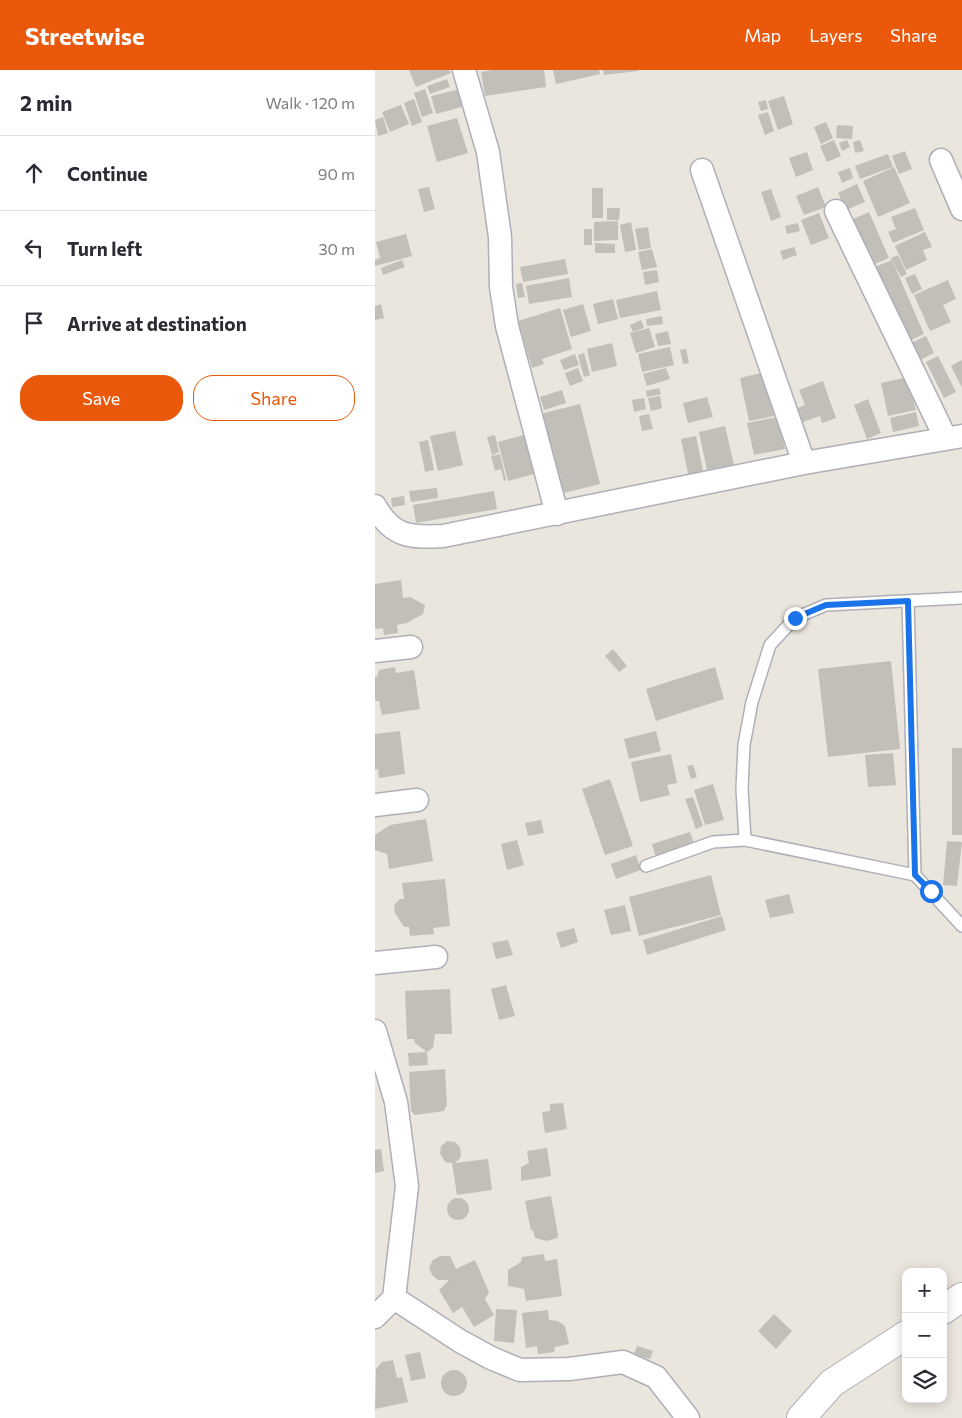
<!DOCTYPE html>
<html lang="en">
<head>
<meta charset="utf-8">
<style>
  :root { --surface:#fff; --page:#f2f2f3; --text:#2b2b33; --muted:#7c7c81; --line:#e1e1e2; --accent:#ea580c }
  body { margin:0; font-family:Commissioner,sans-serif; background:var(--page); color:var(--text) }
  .controls { position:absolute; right:15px; bottom:15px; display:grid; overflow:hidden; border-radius:10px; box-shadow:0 2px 12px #0003 }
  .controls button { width:45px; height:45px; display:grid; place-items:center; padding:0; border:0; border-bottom:1px solid var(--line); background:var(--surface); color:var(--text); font:25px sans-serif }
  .stop { position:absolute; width:15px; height:15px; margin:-11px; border:4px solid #1a73e8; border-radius:50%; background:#fff }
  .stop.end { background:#1a73e8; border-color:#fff; box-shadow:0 1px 5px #0008 }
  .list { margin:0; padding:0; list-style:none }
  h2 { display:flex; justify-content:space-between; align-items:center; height:65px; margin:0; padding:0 20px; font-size:21px }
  h2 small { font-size:16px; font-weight:400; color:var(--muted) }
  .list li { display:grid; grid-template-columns:32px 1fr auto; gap:15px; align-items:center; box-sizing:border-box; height:75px; padding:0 20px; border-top:1px solid var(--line) }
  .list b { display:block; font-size:19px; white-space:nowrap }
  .list em { font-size:16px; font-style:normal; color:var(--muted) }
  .actions { display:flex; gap:10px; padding:15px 20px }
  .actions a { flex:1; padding:11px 0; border:1px solid var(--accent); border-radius:20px; text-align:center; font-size:18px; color:var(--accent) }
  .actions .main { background:var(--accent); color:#fff }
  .icon { flex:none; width:28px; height:28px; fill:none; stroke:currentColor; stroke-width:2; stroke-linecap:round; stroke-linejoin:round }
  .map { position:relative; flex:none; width:587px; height:1348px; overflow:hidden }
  header { display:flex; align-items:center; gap:30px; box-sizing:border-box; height:70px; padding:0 25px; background:var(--accent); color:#fff }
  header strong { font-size:24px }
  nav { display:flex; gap:28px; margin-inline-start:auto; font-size:18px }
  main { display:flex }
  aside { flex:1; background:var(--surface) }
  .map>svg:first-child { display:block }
</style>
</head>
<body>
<header>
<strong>Streetwise</strong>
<nav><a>Map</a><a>Layers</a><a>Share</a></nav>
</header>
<main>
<aside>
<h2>2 min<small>Walk · 120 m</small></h2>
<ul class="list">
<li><svg class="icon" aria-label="ahead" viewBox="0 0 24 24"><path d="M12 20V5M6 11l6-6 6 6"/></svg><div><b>Continue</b></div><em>90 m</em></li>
<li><svg class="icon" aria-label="left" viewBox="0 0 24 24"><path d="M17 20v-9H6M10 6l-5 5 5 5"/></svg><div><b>Turn left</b></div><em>30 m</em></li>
<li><svg class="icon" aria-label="arrive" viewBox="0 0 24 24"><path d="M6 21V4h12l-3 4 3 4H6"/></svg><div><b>Arrive at destination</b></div></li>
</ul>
<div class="actions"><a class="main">Save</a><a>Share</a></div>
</aside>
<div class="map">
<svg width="587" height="1348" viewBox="0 0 587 1348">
  <rect width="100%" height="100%" fill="#eae5dd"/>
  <!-- building -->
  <path fill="#c2bfb9" d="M 34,0 L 74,0 L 76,3 L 41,17 Z
    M 118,0 L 169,0 L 171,17 L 110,26 L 106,2 Z
    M 178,0 L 224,0 L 225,4 L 181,14 Z
    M 228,0 L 263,0 L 263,1 L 229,5 Z
    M 72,9 L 75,17 L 55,24 L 52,16 Z
    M 50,19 L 58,43 L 47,47 L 39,23 Z
    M 85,19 L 90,36 L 61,44 L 56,26 Z
    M 409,26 L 418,54 L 403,60 L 393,31 Z
    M 39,29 L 47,52 L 37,56 L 29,33 Z
    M 391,30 L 393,39 L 386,41 L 383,32 Z
    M 26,35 L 34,54 L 15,62 L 7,42 Z
    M 393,42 L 399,61 L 390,65 L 383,45 Z
    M 8,47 L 13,63 L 3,66 L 0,50 Z
    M 82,48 L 93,83 L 62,92 L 52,56 Z
    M 451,52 L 458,68 L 446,74 L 439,57 Z
    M 462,55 L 478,56 L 477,69 L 461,68 Z
    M 459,70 L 466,86 L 452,92 L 445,76 Z
    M 472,70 L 475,77 L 467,81 L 464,73 Z
    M 485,70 L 489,81 L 480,83 L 478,72 Z
    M 530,81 L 537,99 L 524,104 L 517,86 Z
    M 432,82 L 438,100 L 421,107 L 414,88 Z
    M 513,84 L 518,97 L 485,109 L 480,96 Z
    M 519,97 L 535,133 L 503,147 L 488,111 Z
    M 475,98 L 478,108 L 467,113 L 463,102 Z
    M 482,114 L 490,132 L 471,140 L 463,123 Z
    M 54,117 L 60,139 L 49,142 L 43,119 Z
    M 443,117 L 451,137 L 429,145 L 421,126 Z
    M 217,118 L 228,118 L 228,148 L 217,148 Z
    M 396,119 L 406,147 L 396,151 L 386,122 Z
    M 232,138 L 245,138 L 244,150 L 232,150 Z
    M 540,138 L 549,160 L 518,173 L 513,162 L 521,159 L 516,147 Z
    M 494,142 L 514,188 L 495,196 L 476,150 Z
    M 444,143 L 454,168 L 436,175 L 426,150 Z
    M 243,151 L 243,170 L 219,171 L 219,152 Z
    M 256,152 L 261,180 L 250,182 L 245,155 Z
    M 423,153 L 425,161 L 412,164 L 410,156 Z
    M 273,157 L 276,178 L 264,180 L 260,159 Z
    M 209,159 L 217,159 L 217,175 L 209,175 Z
    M 550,162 L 557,177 L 548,180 L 552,190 L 531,200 L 520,176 Z
    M 31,164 L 37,186 L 0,196 L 0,190 L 5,188 L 1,172 Z
    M 220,173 L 240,174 L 240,183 L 220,183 Z
    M 419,177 L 422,185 L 408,190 L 405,181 Z
    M 277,179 L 282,197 L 267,200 L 263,182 Z
    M 523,185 L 532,204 L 526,207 L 516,188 Z
    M 190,189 L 193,204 L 148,212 L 145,197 Z
    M 27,190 L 30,197 L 8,205 L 6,198 Z
    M 517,190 L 549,264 L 532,272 L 500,197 Z
    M 282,200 L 284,212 L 270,215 L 268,202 Z
    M 540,204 L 547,219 L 537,224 L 530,208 Z
    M 194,208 L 197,227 L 154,234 L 151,216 Z
    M 573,210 L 581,229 L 568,235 L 576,252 L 555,261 L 539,225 Z
    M 147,213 L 150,227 L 143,228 L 141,214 Z
    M 282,221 L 286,240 L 245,248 L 241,230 Z
    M 238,229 L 243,249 L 223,254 L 218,234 Z
    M 6,234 L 9,248 L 0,250 L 0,236 Z
    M 208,234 L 216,261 L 196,267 L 188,240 Z
    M 185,238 L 197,279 L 167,289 L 169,294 L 157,298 L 143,251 Z
    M 287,246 L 288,254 L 272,256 L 271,249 Z
    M 266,250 L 269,258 L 258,262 L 255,255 Z
    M 274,258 L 280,277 L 261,283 L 255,263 Z
    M 293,261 L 296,274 L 283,276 L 280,264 Z
    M 551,266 L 559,283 L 543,291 L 534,274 Z
    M 237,273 L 242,296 L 217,302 L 212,279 Z
    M 295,277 L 299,295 L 267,302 L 263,284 Z
    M 311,279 L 314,293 L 308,294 L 305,280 Z
    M 209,283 L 215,305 L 209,307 L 203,285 Z
    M 200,284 L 204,295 L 189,300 L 185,290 Z
    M 563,286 L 581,322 L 569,328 L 551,292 Z
    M 587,290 L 587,318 L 576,296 Z
    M 203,298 L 208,311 L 195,316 L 190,303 Z
    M 291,298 L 295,309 L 272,316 L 268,304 Z
    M 390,302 L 399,346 L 374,351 L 365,308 Z
    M 533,307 L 541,340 L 513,346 L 506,313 Z
    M 448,311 L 461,348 L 447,353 L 445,346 L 425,353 L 420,339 L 430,335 L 424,320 Z
    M 284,318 L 286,324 L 272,327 L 271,321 Z
    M 187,320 L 191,333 L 169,340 L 165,327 Z
    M 285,326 L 287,338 L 276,341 L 273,328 Z
    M 332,327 L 338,347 L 313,353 L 308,333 Z
    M 269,328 L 271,339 L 259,342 L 257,330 Z
    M 493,329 L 506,363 L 492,369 L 479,335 Z
    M 205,334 L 225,414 L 185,424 L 165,344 Z
    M 541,342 L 544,356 L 518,362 L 515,348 Z
    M 274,344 L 278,359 L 267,361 L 264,346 Z
    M 403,347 L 410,379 L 379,385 L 372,353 Z
    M 350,356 L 359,395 L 332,400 L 324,362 Z
    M 80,361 L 88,395 L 63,401 L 55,366 Z
    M 120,365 L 124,382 L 117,385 L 112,367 Z
    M 149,365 L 159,404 L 133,411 L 123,372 Z
    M 321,366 L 328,401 L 313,404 L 306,369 Z
    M 53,370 L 59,400 L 50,402 L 44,372 Z
    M 125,384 L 131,410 L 129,411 L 126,399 L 120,401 L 116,386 Z
    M 62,418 L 63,428 L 36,432 L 34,421 Z
    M 119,421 L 122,439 L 41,453 L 38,435 Z
    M 29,426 L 30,435 L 17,437 L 16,428 Z
    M 26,510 L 28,528 L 35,527 L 50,535 L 48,544 L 32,553 L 22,555 L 23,563 L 9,565 L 8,558 L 0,559 L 0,514 Z
    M 238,579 L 252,596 L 244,602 L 230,586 Z
    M 516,591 L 525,679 L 453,687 L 443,599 Z
    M 20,597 L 21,603 L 39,600 L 45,639 L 7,645 L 4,631 L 0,631 L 0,607 L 2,607 L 4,600 Z
    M 340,597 L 349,629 L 281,651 L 271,619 Z
    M 25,661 L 30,704 L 4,708 L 3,699 L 0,700 L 0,664 Z
    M 281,661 L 286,681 L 254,689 L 249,669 Z
    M 577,678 L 587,678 L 587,765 L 577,765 Z
    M 518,683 L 521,715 L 493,717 L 490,685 Z
    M 296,684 L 302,713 L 292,715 L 295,725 L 265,732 L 256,692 Z
    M 318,695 L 322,707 L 316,709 L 312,696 Z
    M 235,709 L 258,776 L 230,785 L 207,719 Z
    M 338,714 L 349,750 L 330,755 L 319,720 Z
    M 318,727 L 328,756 L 321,759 L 310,729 Z
    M 51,749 L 58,791 L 14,799 L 12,784 L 0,780 L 0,765 L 15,755 Z
    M 166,750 L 169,763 L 153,766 L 150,753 Z
    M 315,762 L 319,774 L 281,787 L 277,774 Z
    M 142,770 L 149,795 L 132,800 L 126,774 Z
    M 572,771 L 587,772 L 582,816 L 568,815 Z
    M 261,785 L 266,800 L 241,809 L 236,794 Z
    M 336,805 L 346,845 L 264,866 L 254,827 Z
    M 70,809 L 75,856 L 58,858 L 59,864 L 35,866 L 34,857 L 29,857 L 20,843 L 19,835 L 25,829 L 29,829 L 27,813 Z
    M 414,824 L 419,843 L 395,848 L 390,830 Z
    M 250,835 L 256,861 L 236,865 L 229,840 Z
    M 347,846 L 351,860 L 272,885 L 268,870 Z
    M 199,858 L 203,872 L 186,878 L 181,863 Z
    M 133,870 L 138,885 L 121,889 L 117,873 Z
    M 131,915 L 140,946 L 124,950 L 116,919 Z
    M 75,919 L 77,964 L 60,964 L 58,978 L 52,982 L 53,995 L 34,996 L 33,983 L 52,982 L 40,973 L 39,969 L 32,969 L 30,921 Z
    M 70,999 L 72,1035 L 69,1041 L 40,1045 L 36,1041 L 34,1002 Z
    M 188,1033 L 192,1059 L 170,1063 L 167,1042 L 175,1041 L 175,1034 Z
    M 72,1071 L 80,1072 L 85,1077 L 86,1087 L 80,1093 L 113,1089 L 117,1120 L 82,1125 L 77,1093 L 70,1092 L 65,1083 L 66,1076 Z
    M 172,1078 L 176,1106 L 146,1111 L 146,1097 L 154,1093 L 152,1081 Z
    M 6,1079 L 9,1101 L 0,1103 L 0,1080 Z
    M 176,1126 L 183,1165 L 182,1168 L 172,1171 L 160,1168 L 158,1160 L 156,1161 L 150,1131 Z
    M72 1139a11 11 0 1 1 22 0a11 11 0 1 1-22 0Z
    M 169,1184 L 170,1191 L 182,1189 L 187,1226 L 151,1231 L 149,1219 L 133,1216 L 133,1200 L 146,1192 L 147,1187 Z
    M 65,1186 L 75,1186 L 81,1199 L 100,1190 L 114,1222 L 110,1229 L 119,1245 L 99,1257 L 87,1237 L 78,1243 L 64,1220 L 74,1210 L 63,1210 L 57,1205 L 54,1197 L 58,1190 Z
    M 121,1239 L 142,1240 L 139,1273 L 119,1271 Z
    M 173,1240 L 174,1250 L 183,1251 L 190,1256 L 194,1274 L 180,1277 L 179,1282 L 163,1284 L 162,1276 L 151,1278 L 147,1243 Z
    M 399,1244 L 417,1261 L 401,1279 L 383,1261 Z
    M 262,1276 L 278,1281 L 275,1289 L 259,1284 Z
    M 45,1282 L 51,1308 L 36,1311 L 30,1285 Z
    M 18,1290 L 22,1308 L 27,1307 L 33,1332 L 0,1339 L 1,1299 L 7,1292 Z
    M66 1313a13 13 0 1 1 26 0a13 13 0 1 1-26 0Z"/>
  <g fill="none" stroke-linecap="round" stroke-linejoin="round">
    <!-- service casing -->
    <g stroke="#aeafb8" stroke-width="14">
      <path id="service" d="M 533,531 L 540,805
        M 370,770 L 367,719 L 369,675 L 377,632 L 395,575 L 420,548 L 451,535 L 587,528
        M 271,796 L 338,772 L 370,770 L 540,805 L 587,856"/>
    </g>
    <!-- minor casing -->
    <g stroke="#aeafb8" stroke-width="25">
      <path id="minor" d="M 89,0 L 113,82 L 125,167 L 126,217 L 132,256 L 182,444
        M 566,90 L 587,139
        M 327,100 L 429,393
        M 461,141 L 571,369
        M 0,436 C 17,467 36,468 68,466 L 429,393 L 587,366
        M 0,581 L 36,577
        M 0,735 L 42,730
        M 0,893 L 61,887
        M 0,961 L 21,1032 L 32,1116 L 19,1228 L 0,1247
        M 19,1228 L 85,1271 L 116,1288 L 145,1300 L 194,1299 L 248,1292 L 281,1307 L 313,1348"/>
    </g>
    <!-- tertiary casing -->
    <g stroke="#aeafb8" stroke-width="30">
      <path id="tertiary" d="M 568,1240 L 587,1227
        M 426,1348 L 457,1313 L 531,1265"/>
    </g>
    <!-- service -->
    <use href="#service" stroke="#fff" stroke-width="11"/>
    <!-- minor -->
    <use href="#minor" stroke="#fff" stroke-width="22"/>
    <!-- tertiary -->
    <use href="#tertiary" stroke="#fff" stroke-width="28"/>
  </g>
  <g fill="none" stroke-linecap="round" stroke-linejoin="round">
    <!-- route -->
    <path stroke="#1a73e8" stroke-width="6" d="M 420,548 L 451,535 L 533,531 L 540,805 L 556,821"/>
  </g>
</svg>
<div class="controls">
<button>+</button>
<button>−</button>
<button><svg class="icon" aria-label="layers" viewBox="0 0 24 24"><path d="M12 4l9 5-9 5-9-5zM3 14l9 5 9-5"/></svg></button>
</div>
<div class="stop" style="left:556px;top:821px"></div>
<div class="stop end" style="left:420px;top:548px"></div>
</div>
</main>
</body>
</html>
